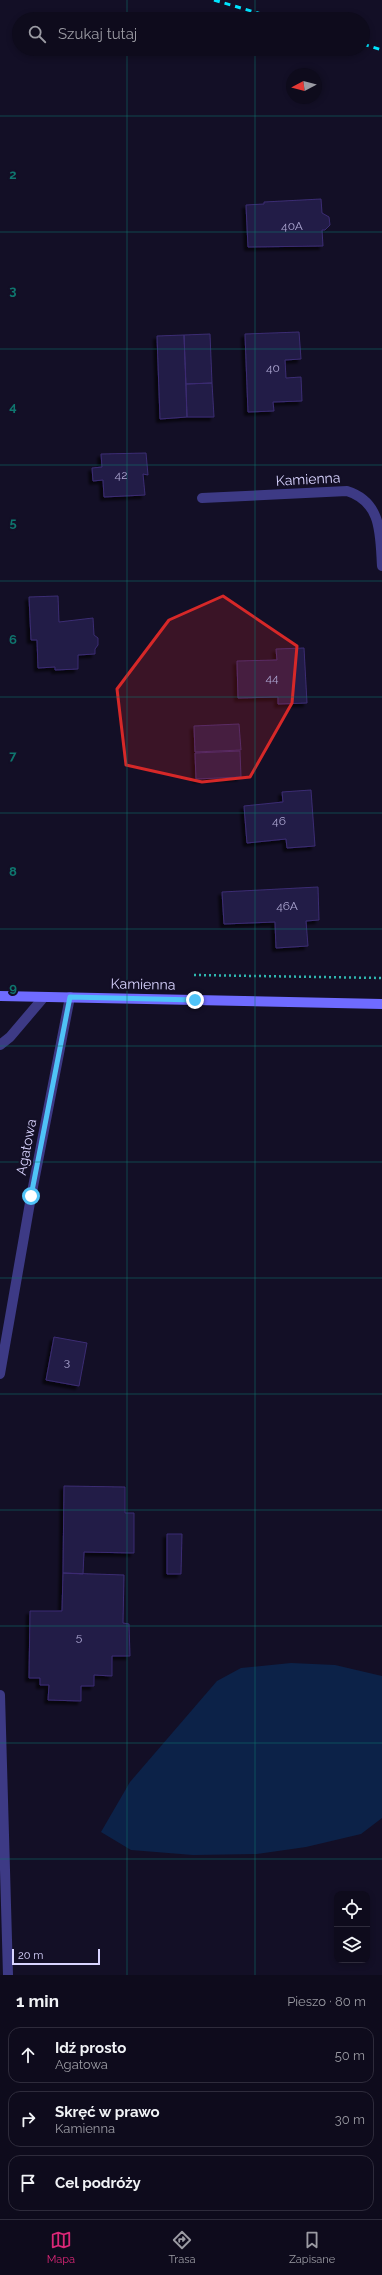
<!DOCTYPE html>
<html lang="pl">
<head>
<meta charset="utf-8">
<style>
  :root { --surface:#0e0b1c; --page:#1c1929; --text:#f1f3f6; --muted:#9b9ba3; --line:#2e2b3b; --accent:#db2777 }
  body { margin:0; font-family:Raleway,sans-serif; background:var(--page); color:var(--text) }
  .controls { position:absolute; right:12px; bottom:12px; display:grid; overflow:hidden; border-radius:8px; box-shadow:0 2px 6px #0003 }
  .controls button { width:36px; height:36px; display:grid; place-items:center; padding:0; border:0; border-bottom:1px solid var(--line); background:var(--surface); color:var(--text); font:20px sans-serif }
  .compass { position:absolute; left:286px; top:68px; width:36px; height:36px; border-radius:50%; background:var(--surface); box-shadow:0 2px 6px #0003; rotate:263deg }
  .scale { position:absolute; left:12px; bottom:10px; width:88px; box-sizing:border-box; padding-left:4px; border:2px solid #d9d4ff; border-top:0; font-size:11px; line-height:14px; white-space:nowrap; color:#d9d4ff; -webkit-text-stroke:3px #130f26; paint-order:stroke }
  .stop { position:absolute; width:12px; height:12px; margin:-9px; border:3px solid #4fc3f7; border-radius:50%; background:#fff }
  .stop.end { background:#4fc3f7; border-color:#fff; box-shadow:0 1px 4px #0008 }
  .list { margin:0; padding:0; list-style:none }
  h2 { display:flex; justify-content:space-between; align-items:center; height:52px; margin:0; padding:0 16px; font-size:17px }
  h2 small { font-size:13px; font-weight:400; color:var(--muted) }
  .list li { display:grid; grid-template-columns:26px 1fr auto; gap:12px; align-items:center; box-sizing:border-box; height:56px; margin:0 8px 8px; padding:0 8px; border:1px solid var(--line); border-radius:12px }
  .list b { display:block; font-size:15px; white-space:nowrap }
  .list p { margin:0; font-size:13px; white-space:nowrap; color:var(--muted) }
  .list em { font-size:13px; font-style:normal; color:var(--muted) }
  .icon { flex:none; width:22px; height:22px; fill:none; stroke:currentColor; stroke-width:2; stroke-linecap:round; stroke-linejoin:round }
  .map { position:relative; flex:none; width:382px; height:1975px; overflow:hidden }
  .search { position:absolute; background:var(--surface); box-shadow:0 2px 6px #0003; left:12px; right:12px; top:12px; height:44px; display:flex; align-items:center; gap:10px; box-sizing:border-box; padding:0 14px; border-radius:22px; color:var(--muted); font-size:15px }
  .sheet { height:244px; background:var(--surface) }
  nav { display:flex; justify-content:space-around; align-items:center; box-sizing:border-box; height:56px; border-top:1px solid var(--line); background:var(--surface); font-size:11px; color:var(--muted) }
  nav a { display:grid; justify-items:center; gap:2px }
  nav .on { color:var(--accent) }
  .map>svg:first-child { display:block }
</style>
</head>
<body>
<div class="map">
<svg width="382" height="1975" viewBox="0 0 382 1975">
  <defs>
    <filter id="shadow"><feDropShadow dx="-3.5" dy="3.5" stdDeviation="1" flood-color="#0009"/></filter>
  </defs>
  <rect width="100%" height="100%" fill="#130f26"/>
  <!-- water -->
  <path fill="#0c2248" d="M 291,1663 L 335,1665 L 382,1676 L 382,1818 L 361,1834 L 306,1847 L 257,1854 L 193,1855 L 131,1850 L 101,1832 L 130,1782 L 217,1681 L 241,1668 Z"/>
  <!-- building -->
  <path fill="#241b47" stroke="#3b2d73" filter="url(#shadow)" d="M 321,199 L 322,213 L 329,217 L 330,225 L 325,230 L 322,230 L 323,246 L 248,247 L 246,205 L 264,204 L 264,202 Z
    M 299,332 L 301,359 L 285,360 L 286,378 L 301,377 L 302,401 L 273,402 L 274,411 L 248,412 L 245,334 Z
    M 210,334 L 212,383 L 186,384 L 184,335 Z
    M 184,335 L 187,417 L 160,419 L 157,336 Z
    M 212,383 L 214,417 L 187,417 L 186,384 Z
    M 146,453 L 148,475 L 143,474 L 145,495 L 104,497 L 103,480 L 93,481 L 92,468 L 102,467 L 101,454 Z
    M 58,596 L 59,622 L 93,618 L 94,635 L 98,638 L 98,645 L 95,649 L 95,654 L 78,655 L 78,669 L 55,670 L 55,667 L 38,668 L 37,640 L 31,640 L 29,597 Z
    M 304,648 L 307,703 L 278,704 L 278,697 L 238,698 L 237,661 L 277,660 L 276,649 Z
    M 239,724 L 241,750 L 195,752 L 194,726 Z
    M 240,751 L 241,777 L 196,779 L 195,753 Z
    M 311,790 L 315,846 L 287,848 L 286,839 L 247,843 L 244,806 L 283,802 L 282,792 Z
    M 318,887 L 319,920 L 306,921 L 308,946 L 276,948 L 275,922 L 224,924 L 222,892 Z
    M 54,1337 L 87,1343 L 79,1386 L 46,1380 Z
    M 64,1486 L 125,1487 L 125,1513 L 134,1513 L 134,1553 L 84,1552 L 83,1574 L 63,1573 Z
    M 167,1534 L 182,1534 L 181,1574 L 167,1574 Z
    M 63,1573 L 124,1575 L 123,1623 L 129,1624 L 130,1656 L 112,1656 L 112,1676 L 94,1675 L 94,1686 L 81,1686 L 81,1701 L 48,1700 L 49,1685 L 40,1685 L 40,1678 L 29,1678 L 30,1611 L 62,1611 Z"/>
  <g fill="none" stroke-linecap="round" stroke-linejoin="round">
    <!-- path -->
    <path stroke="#2fb8b0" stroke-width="2.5" stroke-dasharray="2 3" stroke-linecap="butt" d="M 194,975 L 382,978"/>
    <!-- lane -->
    <path stroke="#3d3a85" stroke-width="10" d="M 0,1045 L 10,1037 L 44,997"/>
    <!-- street -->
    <path stroke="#3d3a85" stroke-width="10" d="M 202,498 L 347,491 C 382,502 380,534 382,566
      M 0,1374 L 31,1197 L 70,997
      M 0,1695 L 8,1975"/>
    <!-- secondary -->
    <path stroke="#6f6bff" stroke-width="10" d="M 0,996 L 382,1004"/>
    <!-- rail -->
    <path stroke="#00e5ff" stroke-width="3" stroke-dasharray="6 5" stroke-linecap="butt" d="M 214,0 L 278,19
      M 363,44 L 382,50"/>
  </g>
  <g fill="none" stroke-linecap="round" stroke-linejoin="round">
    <!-- route -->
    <path stroke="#4fc3f7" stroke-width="5" d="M 31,1196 L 70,997 L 195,1000"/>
  </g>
  <!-- marked area -->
  <path fill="#d62828" fill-opacity="0.2" stroke="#d62828" stroke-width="3" stroke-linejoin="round" d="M 223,596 L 297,646 L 292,703 L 250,777 L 202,782 L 126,765 L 117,689 L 169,620 Z"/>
  <!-- grid -->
  <path fill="none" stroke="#0f766e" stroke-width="1" stroke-opacity="0.55" d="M 127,0 L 127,19M 255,0 L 255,19M 127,49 L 127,1975M 255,49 L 255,1975M 0,116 L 382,116M 0,232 L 382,232M 0,349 L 382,349M 0,465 L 382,465M 0,581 L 382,581M 0,697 L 382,697M 0,813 L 382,813M 0,929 L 382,929M 0,1046 L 382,1046M 0,1162 L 382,1162M 0,1278 L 382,1278M 0,1394 L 382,1394M 0,1510 L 382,1510M 0,1626 L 382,1626M 0,1743 L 382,1743M 0,1859 L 382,1859"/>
  <g text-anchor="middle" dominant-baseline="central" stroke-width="4" stroke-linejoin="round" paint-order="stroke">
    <!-- number labels -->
    <g font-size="12" fill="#aca6d1">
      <text x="292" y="226">40A</text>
      <text x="273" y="368">40</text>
      <text x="121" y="475">42</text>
      <text x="272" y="678">44</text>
      <text x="279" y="821">46</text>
      <text x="287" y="906">46A</text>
      <text x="67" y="1362">3</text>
      <text x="79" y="1637">5</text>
    </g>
    <!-- street labels -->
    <g font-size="14" fill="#d9d4ff" stroke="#130f26">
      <text transform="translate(308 479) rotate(-3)">Kamienna</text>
      <text transform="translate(143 984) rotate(1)">Kamienna</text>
      <text transform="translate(26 1147) rotate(-79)">Agatowa</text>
    </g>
  </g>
  <g font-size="13" text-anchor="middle" font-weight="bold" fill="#0f766e" stroke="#130f26" stroke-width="4" stroke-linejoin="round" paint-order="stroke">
    <text x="13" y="179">2</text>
    <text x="13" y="295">3</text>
    <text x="13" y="411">4</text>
    <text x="13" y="527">5</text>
    <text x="13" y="644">6</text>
    <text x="13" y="760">7</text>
    <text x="13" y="876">8</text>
    <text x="13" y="992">9</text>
  </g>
</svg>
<div class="controls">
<button><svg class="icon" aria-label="locate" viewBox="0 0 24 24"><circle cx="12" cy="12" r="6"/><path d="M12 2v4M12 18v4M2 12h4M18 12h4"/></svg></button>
<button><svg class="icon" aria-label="layers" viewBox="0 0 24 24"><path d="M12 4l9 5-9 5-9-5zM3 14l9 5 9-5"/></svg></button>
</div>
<svg class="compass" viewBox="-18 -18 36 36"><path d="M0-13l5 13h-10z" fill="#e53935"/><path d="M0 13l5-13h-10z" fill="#9b9ba3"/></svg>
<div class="scale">20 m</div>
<div class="stop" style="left:31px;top:1196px"></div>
<div class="stop end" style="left:195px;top:1000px"></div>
<div class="search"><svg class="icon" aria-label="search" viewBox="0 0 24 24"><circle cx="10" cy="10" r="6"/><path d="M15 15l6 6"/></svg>Szukaj tutaj</div>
</div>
<section class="sheet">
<h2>1 min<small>Pieszo · 80 m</small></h2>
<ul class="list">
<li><svg class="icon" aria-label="ahead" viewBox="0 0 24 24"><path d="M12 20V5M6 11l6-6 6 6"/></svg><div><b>Idź prosto</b><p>Agatowa</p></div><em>50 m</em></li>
<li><svg class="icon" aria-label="right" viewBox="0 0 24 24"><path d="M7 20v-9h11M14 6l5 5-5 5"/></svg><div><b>Skręć w prawo</b><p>Kamienna</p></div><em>30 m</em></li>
<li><svg class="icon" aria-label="arrive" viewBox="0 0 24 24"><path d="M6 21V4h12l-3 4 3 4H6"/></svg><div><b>Cel podróży</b></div></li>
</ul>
</section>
<nav>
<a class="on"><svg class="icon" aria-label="map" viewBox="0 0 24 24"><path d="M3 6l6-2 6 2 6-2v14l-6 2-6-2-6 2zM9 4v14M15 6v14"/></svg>Mapa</a>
<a><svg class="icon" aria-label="directions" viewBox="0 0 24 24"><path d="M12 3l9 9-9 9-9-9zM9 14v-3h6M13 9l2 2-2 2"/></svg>Trasa</a>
<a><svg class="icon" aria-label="saved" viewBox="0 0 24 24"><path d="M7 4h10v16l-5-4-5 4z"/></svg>Zapisane</a>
</nav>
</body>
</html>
